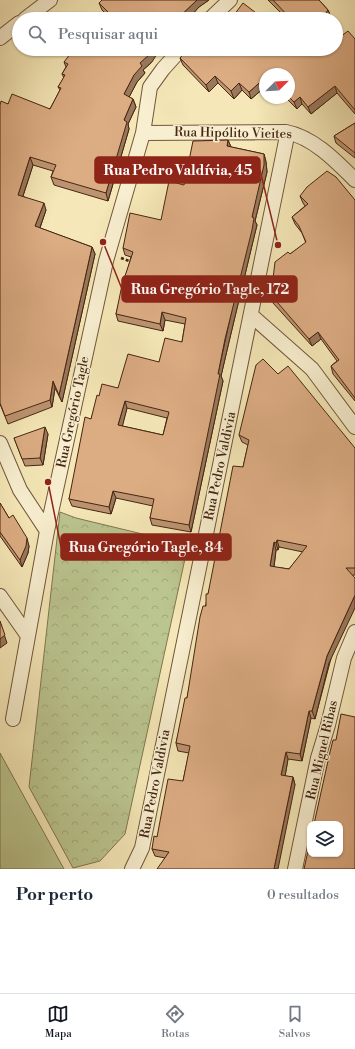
<!DOCTYPE html>
<html lang="pt">
<head>
<meta charset="utf-8">
<style>
  :root { --surface:#fff; --page:#f6f6f7; --text:#1f2937; --muted:#747a83; --line:#e0e1e3; --accent:#111827 }
  body { margin:0; font-family:"Libre Bodoni",serif; background:var(--page); color:var(--text) }
  .controls { position:absolute; right:12px; bottom:12px; display:grid; overflow:hidden; border-radius:8px; box-shadow:0 1px 3px #0004 }
  .controls button { width:36px; height:36px; display:grid; place-items:center; padding:0; border:0; border-bottom:1px solid var(--line); background:var(--surface); color:var(--text); font:20px sans-serif }
  .compass { position:absolute; left:259px; top:68px; width:36px; height:36px; border-radius:50%; background:var(--surface); box-shadow:0 1px 3px #0004; rotate:66deg }
  .list { margin:0; padding:0; list-style:none }
  h2 { display:flex; justify-content:space-between; align-items:center; height:52px; margin:0; padding:0 16px; font-size:17px }
  h2 small { font-size:13px; font-weight:400; color:var(--muted) }
  .icon { flex:none; width:22px; height:22px; fill:none; stroke:currentColor; stroke-width:2; stroke-linecap:round; stroke-linejoin:round }
  .map { position:relative; flex:none; width:355px; height:869px; overflow:hidden }
  .search { position:absolute; background:var(--surface); box-shadow:0 1px 3px #0004; left:12px; right:12px; top:12px; height:44px; display:flex; align-items:center; gap:10px; box-sizing:border-box; padding:0 14px; border-radius:22px; color:var(--muted); font-size:15px }
  .sheet { height:124px; background:var(--surface) }
  nav { display:flex; justify-content:space-around; align-items:center; box-sizing:border-box; height:56px; border-top:1px solid var(--line); background:var(--surface); font-size:11px; color:var(--muted) }
  nav a { display:grid; justify-items:center; gap:2px }
  nav .on { color:var(--accent) }
  .map>svg:first-child { display:block }
</style>
</head>
<body>
<div class="map">
<svg width="355" height="869" viewBox="0 0 355 869">
  <defs>
    <pattern id="forest-crowns" width="20" height="18" patternUnits="userSpaceOnUse"><rect width="20" height="18" fill="#bbc58f"/><path d="M2 6a3 3 0 1 1 6 0M12 15a3 3 0 1 1 6 0" fill="none" stroke="#a2a97a"/></pattern>
  </defs>
  <rect width="100%" height="100%" fill="#f5e7b7"/>
  <filter id="stains"><feTurbulence type="fractalNoise" baseFrequency=".005" numOctaves="4"/><feColorMatrix values="0 0 0 0 .2 0 0 0 0 .09 0 0 0 0 .02 0 0 0 .5 -.17"/></filter>
  <radialGradient id="worn" r=".72"><stop offset=".6" stop-color="#630" stop-opacity="0"/><stop offset="1" stop-color="#630" stop-opacity=".3"/></radialGradient>
  <!-- green -->
  <path fill="#bbc58f" stroke="#807650" d="M 0,753 L 64,869 L 0,869 Z"/>
  <!-- forest -->
  <path fill="url(#forest-crowns)" stroke="#807650" d="M 60,512 L 76,518 L 188,545 L 125,834 L 100,861 L 73,868 L 29,787 Z"/>
  <g fill="none" stroke-linecap="round" stroke-linejoin="round">
    <!-- minor casing -->
    <g stroke="#72563b" stroke-width="16">
      <path id="minor" d="M 25,19 L 50,0
        M 210,19 L 230,0
        M 0,38 L 19,23
        M 143,133 L 286,132 C 313,137 336,161 355,180
        M 252,316 L 312,369 L 355,427
        M 0,443 L 20,490 L 47,531
        M 0,596 L 28,636
        M 13,719 L 47,531 L 106,261 L 143,133 L 150,87 L 163,69 L 181,49
        M 132,869 L 142,848 L 286,141 L 286,132
        M 295,869 L 318,758 L 328,725 L 344,658 L 355,632"/>
    </g>
    <!-- path -->
    <path stroke="#462612" stroke-width="2.5" stroke-dasharray="3 2" stroke-linecap="butt" d="M 121,258 L 132,262"/>
    <!-- minor -->
    <use href="#minor" stroke="#f8efd0" stroke-width="14"/>
  </g>
  <!-- wall -->
  <path fill="#bd9471" stroke="#462612" fill-rule="evenodd" d="M 102,0 L 209,0 L 199,7 L 188,19 L 101,19 L 106,14 L 102,10 L 99,3 Z
    M 268,0 L 319,0 L 328,10 L 331,17 L 330,19 L 287,19 Z
    M 355,39 L 355,114 L 337,93 L 311,114 L 302,104 L 297,109 L 286,98 L 289,98 L 289,74 L 265,74 L 265,87 L 251,99 L 242,90 L 234,99 L 218,83 L 209,92 L 183,65 L 180,58 L 194,54 L 336,49 Z
    M 87,50 L 152,62 L 143,70 L 145,73 L 137,82 L 129,97 L 133,99 L 136,107 L 128,124 L 129,129 L 108,201 L 54,185 L 51,177 L 53,171 L 33,165 L 23,196 L 46,210 L 40,228 L 92,247 L 95,254 L 62,402 L 55,388 L 52,407 L 8,424 L 0,404 L 0,105 L 8,104 L 50,109 L 60,90 L 58,87 L 64,78 L 62,74 L 66,67 L 64,62 Z
    M 355,123 L 355,158 L 336,143 L 334,136 Z
    M 228,140 L 231,147 L 264,154 L 266,162 L 267,172 L 255,221 L 257,225 L 254,237 L 228,346 L 221,376 L 223,381 L 191,532 L 152,525 L 150,518 L 153,506 L 116,498 L 111,514 L 72,506 L 69,499 L 91,419 L 99,396 L 118,388 L 159,362 L 182,342 L 185,324 L 165,320 L 163,331 L 118,321 L 116,314 L 131,257 L 125,255 L 123,248 L 161,220 L 184,185 ZM 127,408 L 167,418 L 163,435 L 122,426 Z
    M 300,196 L 355,200 L 355,401 L 333,374 L 331,366 L 337,361 L 321,339 L 312,346 L 273,303 L 271,295 L 290,254 L 306,243 L 302,233 L 295,224 L 292,217 L 305,206 L 303,203 Z
    M 48,434 L 43,465 L 25,466 L 14,438 Z
    M 239,435 L 355,448 L 355,575 L 353,575 L 315,719 L 311,718 L 302,761 L 288,759 L 285,776 L 293,777 L 295,785 L 165,858 L 155,856 L 152,849 L 157,837 L 183,781 L 189,753 L 178,751 L 176,743 L 187,698 L 208,594 L 243,467 L 248,445 L 242,442 ZM 279,547 L 303,552 L 289,569 L 274,567 L 276,550 L 278,550 Z
    M 0,503 L 9,518 L 29,546 L 28,553 L 22,567 L 0,536 Z"/>
  <!-- shaded-wall -->
  <path fill="#9a785c" stroke="#462612" d="M 197,0 L 209,0 L 199,7 L 188,19 L 177,19 Z
    M 328,10 L 331,17 L 330,19 L 321,19 Z
    M 153,49 L 160,49 L 152,62 L 143,70 L 145,73 L 137,82 L 127,101 L 124,94 L 140,63 Z
    M 215,76 L 218,83 L 209,92 L 206,85 Z
    M 265,78 L 265,87 L 251,99 L 249,92 Z
    M 239,83 L 242,90 L 234,99 L 231,91 Z
    M 335,86 L 337,93 L 311,114 L 308,107 Z
    M 300,97 L 302,104 L 297,109 L 294,102 Z
    M 133,99 L 136,107 L 128,124 L 129,129 L 108,201 L 106,193 L 124,120 Z
    M 228,140 L 231,147 L 227,146 Z
    M 264,154 L 266,162 L 267,172 L 255,221 L 257,225 L 254,237 L 228,346 L 221,376 L 223,381 L 191,532 L 189,525 L 218,374 L 252,217 Z
    M 30,157 L 33,165 L 21,202 L 18,195 Z
    M 44,203 L 46,210 L 38,233 L 35,226 Z
    M 92,247 L 95,254 L 62,402 L 59,395 Z
    M 162,312 L 165,320 L 163,331 L 160,324 Z
    M 318,332 L 321,339 L 312,346 L 309,339 Z
    M 53,381 L 55,388 L 52,407 L 50,400 Z
    M 125,401 L 127,408 L 121,432 L 118,425 Z
    M 45,427 L 48,434 L 43,465 L 40,458 Z
    M 113,491 L 116,498 L 111,514 L 109,507 Z
    M 27,538 L 29,546 L 28,553 L 22,567 L 20,560 Z
    M 277,540 L 279,547 L 278,550 L 276,543 Z
    M 274,542 L 276,550 L 273,574 L 270,566 Z
    M 355,595 L 355,608 L 329,663 L 315,719 L 312,711 L 327,656 Z
    M 0,622 L 7,643 L 0,648 Z
    M 309,711 L 311,718 L 302,761 L 300,754 Z
    M 286,752 L 288,759 L 284,783 L 281,775 Z
    M 293,777 L 295,785 L 278,869 L 274,869 Z"/>
  <!-- building -->
  <path fill="#dcac83" stroke="#462612" fill-rule="evenodd" d="M 102,0 L 197,0 L 177,19 L 101,19 L 108,12 L 99,3 Z
    M 273,0 L 319,0 L 328,10 L 321,19 L 291,19 Z
    M 243,3 L 264,19 L 231,19 Z
    M 348,31 L 355,39 L 355,110 L 335,86 L 308,107 L 300,97 L 294,102 L 289,97 L 289,74 L 265,74 L 265,78 L 249,92 L 239,83 L 231,91 L 215,76 L 206,85 L 180,58 L 188,49 L 194,54 L 198,49 L 336,49 L 336,40 Z
    M 74,49 L 86,49 L 87,50 L 89,49 L 153,49 L 150,54 L 140,63 L 142,66 L 134,75 L 124,94 L 133,99 L 124,120 L 127,122 L 106,193 L 51,177 L 56,165 L 30,157 L 18,195 L 44,203 L 35,226 L 92,247 L 59,395 L 53,381 L 50,400 L 5,416 L 0,403 L 0,105 L 1,101 L 8,104 L 12,94 L 50,109 L 61,88 L 58,87 L 65,75 L 62,74 L 68,64 L 64,62 Z
    M 355,123 L 355,153 L 334,136 Z
    M 228,140 L 227,146 L 264,154 L 264,165 L 252,217 L 254,218 L 252,230 L 225,339 L 218,374 L 220,374 L 189,525 L 150,518 L 154,499 L 113,491 L 109,507 L 69,499 L 85,417 L 91,419 L 97,395 L 99,396 L 102,384 L 118,388 L 128,354 L 159,362 L 165,338 L 182,342 L 186,318 L 162,312 L 160,324 L 116,314 L 122,285 L 133,252 L 123,248 L 130,213 L 161,220 L 169,181 L 184,185 L 193,141 ZM 125,401 L 169,412 L 163,435 L 118,425 Z
    M 327,171 L 336,177 L 355,200 L 355,398 L 331,366 L 339,360 L 318,332 L 309,339 L 271,295 L 275,262 L 288,252 L 290,254 L 306,242 L 299,226 L 292,217 L 308,204 L 300,196 L 307,187 Z
    M 263,359 L 278,374 L 288,366 L 355,448 L 355,568 L 346,568 L 355,578 L 355,595 L 327,656 L 312,711 L 309,711 L 300,754 L 286,752 L 281,775 L 293,777 L 274,869 L 157,869 L 169,852 L 152,849 L 154,836 L 157,837 L 168,779 L 183,781 L 190,746 L 176,743 L 185,698 L 187,698 L 200,617 L 203,606 L 206,606 L 206,594 L 208,594 L 233,466 L 243,467 L 249,440 L 239,435 L 256,365 ZM 277,540 L 307,546 L 289,569 L 270,566 L 274,542 L 276,543 Z
    M 45,427 L 40,458 L 22,459 L 14,438 Z
    M 0,503 L 9,518 L 13,515 L 27,538 L 26,546 L 20,560 L 0,532 Z
    M 0,621 L 5,635 L 0,639 Z
    M 341,714 L 355,717 L 355,869 L 304,869 L 310,842 L 310,854 L 340,854 L 340,824 L 314,824 L 330,752 L 333,740 L 336,740 Z"/>
  <g text-anchor="middle" dominant-baseline="central" stroke-width="3" stroke-linejoin="round" paint-order="stroke">
    <!-- street labels -->
    <g font-size="13" fill="#462612" stroke="#f8efd0">
      <text transform="translate(233 133) rotate(1)">Rua Hipólito Vieites</text>
      <text transform="translate(73 412) rotate(-78)">Rua Gregório Tagle</text>
      <text transform="translate(220 466) rotate(-78)">Rua Pedro Valdivia</text>
      <text transform="translate(322 750) rotate(-77)">Rua Miguel Ribas</text>
      <text transform="translate(155 784) rotate(-79)">Rua Pedro Valdivia</text>
    </g>
  </g>
  <!-- callouts -->
  <path fill="none" stroke="#8f2418" stroke-width="1.5" d="M278 245L260 170M103 242L122 289M48 482L61 547"/>
  <g fill="#8f2418" stroke="#f8efd0" stroke-width="1.5">
    <circle cx="278" cy="245" r="4"/>
    <circle cx="103" cy="242" r="4"/>
    <circle cx="48" cy="482" r="4"/>
  </g>
  <g fill="#8f2418" stroke="#8f2418" stroke-width="1.5">
    <rect x="95" y="157" width="165" height="26" rx="4"/>
    <rect x="122" y="276" width="175" height="26" rx="4"/>
    <rect x="61" y="534" width="170" height="26" rx="4"/>
  </g>
  <g font-size="14" text-anchor="middle" font-weight="bold" fill="#fff">
    <text x="178" y="175">Rua Pedro Valdívia, 45</text>
    <text x="210" y="294">Rua Gregório Tagle, 172</text>
    <text x="146" y="552">Rua Gregório Tagle, 84</text>
  </g>
  <rect width="100%" height="100%" filter="url(#stains)"/>
  <rect width="100%" height="100%" fill="url(#worn)"/>
</svg>
<div class="controls">
<button><svg class="icon" aria-label="layers" viewBox="0 0 24 24"><path d="M12 4l9 5-9 5-9-5zM3 14l9 5 9-5"/></svg></button>
</div>
<svg class="compass" viewBox="-18 -18 36 36"><path d="M0-13l5 13h-10z" fill="#e53935"/><path d="M0 13l5-13h-10z" fill="#747a83"/></svg>
<div class="search"><svg class="icon" aria-label="search" viewBox="0 0 24 24"><circle cx="10" cy="10" r="6"/><path d="M15 15l6 6"/></svg>Pesquisar aqui</div>
</div>
<section class="sheet">
<h2>Por perto<small>0 resultados</small></h2>
<ul class="list">
</ul>
</section>
<nav>
<a class="on"><svg class="icon" aria-label="map" viewBox="0 0 24 24"><path d="M3 6l6-2 6 2 6-2v14l-6 2-6-2-6 2zM9 4v14M15 6v14"/></svg>Mapa</a>
<a><svg class="icon" aria-label="directions" viewBox="0 0 24 24"><path d="M12 3l9 9-9 9-9-9zM9 14v-3h6M13 9l2 2-2 2"/></svg>Rotas</a>
<a><svg class="icon" aria-label="saved" viewBox="0 0 24 24"><path d="M7 4h10v16l-5-4-5 4z"/></svg>Salvos</a>
</nav>
</body>
</html>
